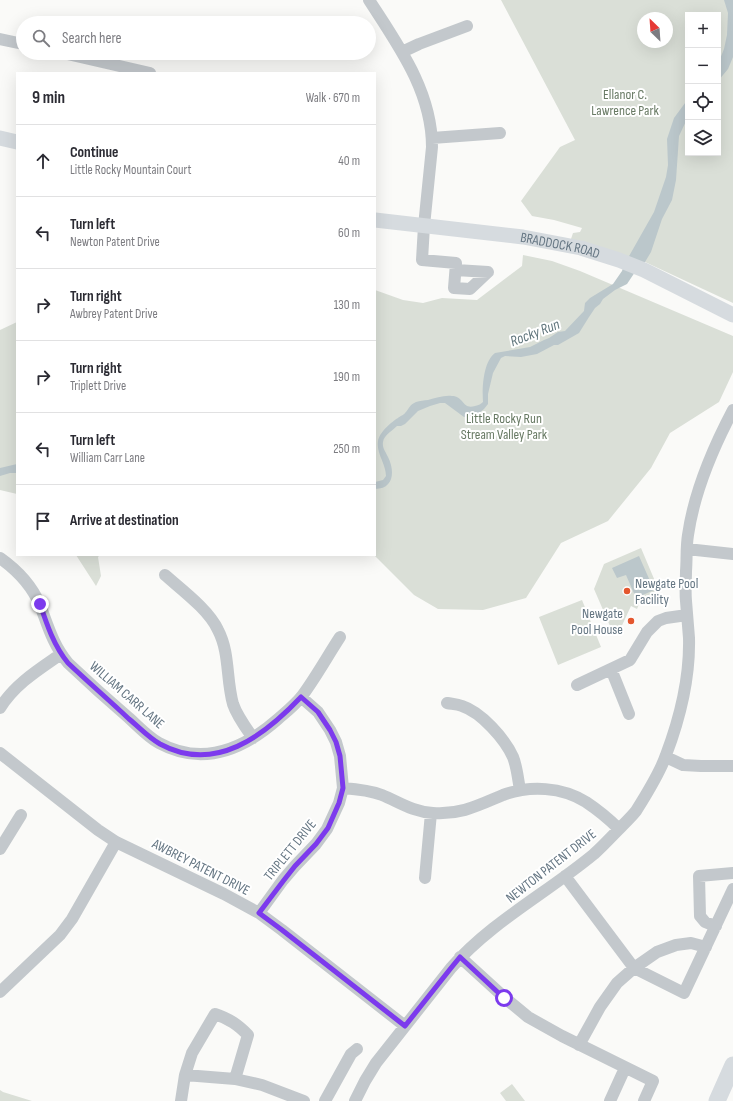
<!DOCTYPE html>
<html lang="en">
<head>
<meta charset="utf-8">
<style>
  :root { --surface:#fff; --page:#f2f2f3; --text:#2b2b33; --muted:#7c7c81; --line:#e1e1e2 }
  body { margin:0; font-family:"Sofia Sans Condensed",sans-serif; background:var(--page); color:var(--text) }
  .controls { position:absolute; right:12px; top:12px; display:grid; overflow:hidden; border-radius:0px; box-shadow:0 4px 16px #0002 }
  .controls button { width:36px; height:36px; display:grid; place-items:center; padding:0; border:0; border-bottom:1px solid var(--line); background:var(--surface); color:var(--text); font:20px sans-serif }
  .compass { position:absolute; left:637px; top:12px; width:36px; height:36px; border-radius:50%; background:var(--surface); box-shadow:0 4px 16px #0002; rotate:335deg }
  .stop { position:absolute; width:12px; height:12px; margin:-9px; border:3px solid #7c3aed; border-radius:50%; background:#fff }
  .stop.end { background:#7c3aed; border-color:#fff; box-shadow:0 1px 4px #0008 }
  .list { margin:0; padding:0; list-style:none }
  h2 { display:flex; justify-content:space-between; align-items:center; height:52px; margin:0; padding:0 16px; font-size:17px }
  h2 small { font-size:13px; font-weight:400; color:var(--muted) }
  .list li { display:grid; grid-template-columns:26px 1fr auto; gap:12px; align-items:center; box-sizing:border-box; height:72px; padding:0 16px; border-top:1px solid var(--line) }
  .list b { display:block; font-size:15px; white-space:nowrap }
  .list p { margin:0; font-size:13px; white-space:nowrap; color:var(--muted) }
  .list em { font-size:13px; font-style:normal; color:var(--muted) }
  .icon { flex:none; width:22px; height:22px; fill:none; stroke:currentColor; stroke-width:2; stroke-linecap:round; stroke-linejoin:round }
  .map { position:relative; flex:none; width:733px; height:1101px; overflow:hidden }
  .search { position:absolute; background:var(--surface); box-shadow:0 4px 16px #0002; left:16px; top:16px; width:360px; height:44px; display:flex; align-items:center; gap:10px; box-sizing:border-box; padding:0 14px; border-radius:22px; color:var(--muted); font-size:15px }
  .panel { position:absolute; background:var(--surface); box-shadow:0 4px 16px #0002; left:16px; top:72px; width:360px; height:484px; border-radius:0px }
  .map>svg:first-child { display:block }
</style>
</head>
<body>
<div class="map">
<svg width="733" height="1101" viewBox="0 0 733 1101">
  <rect width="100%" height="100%" fill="#fafaf8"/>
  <!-- green -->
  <path fill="#dadfd7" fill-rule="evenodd" d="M 501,0 L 733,0 L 733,303 L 645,262 L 571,239 L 573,233 L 580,232 L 582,228 L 554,220 L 532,216 L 521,201 L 560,147 L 575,140 ZM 688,15 L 718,15 L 718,153 L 688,153 ZM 643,18 L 667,18 L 667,42 L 643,42 Z
    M 523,255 L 552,261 L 580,271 L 733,336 L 733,372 L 719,402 L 670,433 L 651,468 L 608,521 L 561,543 L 526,598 L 483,610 L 438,609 L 414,595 L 374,555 L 375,555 L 375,290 L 403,300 L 423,303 L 442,298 L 477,300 L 522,266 Z
    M 17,322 L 17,494 L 0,490 L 0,330 Z
    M 641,548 L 660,593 L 640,602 L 637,609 L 631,606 L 618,634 L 609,630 L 610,626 L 594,589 L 604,564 Z
    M 76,555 L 100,555 L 98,557 L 101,576 L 96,586 Z
    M 582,600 L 601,647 L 558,665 L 539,617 Z
    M 512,1084 L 525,1101 L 506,1101 L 500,1093 Z
    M 0,1090 L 3,1092 L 32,1101 L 0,1101 Z"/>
  <!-- water -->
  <path fill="#bbc7cb" d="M 724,0 L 733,0 L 733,57 L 728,69 L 718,81 L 718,64 L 724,49 L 727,35 L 728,13 Z
    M 688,99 L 688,117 L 679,136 L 676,180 L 672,200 L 662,219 L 651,252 L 645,262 L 637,269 L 627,284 L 615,290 L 603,299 L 600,304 L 595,308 L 589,317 L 579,333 L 558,345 L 554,345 L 537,354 L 521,357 L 505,356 L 501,358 L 493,373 L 488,394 L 488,404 L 484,409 L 479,413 L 474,416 L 464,417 L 445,403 L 440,403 L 430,406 L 418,411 L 405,424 L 401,426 L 397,426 C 392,431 384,435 383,442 C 382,448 386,452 388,457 C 395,471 394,489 375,489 L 375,482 L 383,480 L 386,476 C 386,464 376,453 378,441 C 379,433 391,422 398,418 C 400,416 404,415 405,413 C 410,408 409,405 416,402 C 420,401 424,400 428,400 C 436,398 444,395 452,396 C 464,396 462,410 475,406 C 479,405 481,404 483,402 C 482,388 483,362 495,353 L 530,347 L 544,340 L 549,338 L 558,332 L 565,331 L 584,311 L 585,303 L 590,298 L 613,284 L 622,271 L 624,265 L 654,212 L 666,177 L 668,165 L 667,139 L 674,118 Z
    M 17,464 L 17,473 L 10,473 L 0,476 L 0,468 Z
    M 639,556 L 654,590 L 636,598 L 626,575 L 617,578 L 612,568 Z"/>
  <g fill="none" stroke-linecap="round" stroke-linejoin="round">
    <!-- minor -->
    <path stroke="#c3c8cc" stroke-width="12" d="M 369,0 C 398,45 432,91 432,147 L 424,226 L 422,260 L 456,263 L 454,288 L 470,289 L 488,272 L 456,270
      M 0,39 L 23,44
      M 402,52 L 419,44 L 467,26
      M 63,53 L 150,73
      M 432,138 L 500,133
      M 687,549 L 733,554
      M 0,558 C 17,570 32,586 40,605 C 48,626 53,645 68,663 C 88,682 108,700 129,718 C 139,727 148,737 159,743 C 203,767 244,749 278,719 C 286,712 295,705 302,696 C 316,677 327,657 340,637
      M 165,575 C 182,590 209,610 218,630 C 230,653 226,679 233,704 C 237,716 246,728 253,738
      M 611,669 L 629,714
      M 577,685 L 630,660 L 647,632 L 658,621 L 666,618 L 687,615
      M 447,703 C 452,704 457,704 462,706 C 481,712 505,739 513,757 C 517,767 518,779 520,790
      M 0,708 C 15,684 38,670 61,654
      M 0,753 L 98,830 L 116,842 L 224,894 L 259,913 L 282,930 L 405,1026
      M 666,757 L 683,765 L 701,766 L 733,766
      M 343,788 C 356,789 369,790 382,795 C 399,802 413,812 433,813 C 461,815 479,805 503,795 C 530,785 562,787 586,802 C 598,810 609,819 619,829
      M 0,849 L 21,815
      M 565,876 L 634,968 L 684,993 L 733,889
      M 425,878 L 431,813
      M 259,913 L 283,880 L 295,866 L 316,844 L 327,829 L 339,803 L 343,788 L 340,756 L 336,742 L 330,730 L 318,712 L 301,697
      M 716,926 L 710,924 L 705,922 L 700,916 L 699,876 L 733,873
      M 460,957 L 505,998 L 528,1017 L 562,1036 L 653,1081 L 644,1101
      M 0,992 L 60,935 L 72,919 L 116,842
      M 579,1045 L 600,1007 L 617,983 L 634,968 L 657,952 L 676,945 L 691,943 L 706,947
      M 185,1075 L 235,1079 L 262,1085 L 304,1101
      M 181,1101 L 185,1075 L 192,1053 L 215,1014 C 230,1019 238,1025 248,1035 L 235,1079
      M 325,1101 L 351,1054 L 357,1049
      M 355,1101 L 365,1081 L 376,1063 L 451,968 C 491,922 547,893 594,854 C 604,845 613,835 622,826 C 627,821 632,816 636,811 C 646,795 660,773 666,755 C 680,718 690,678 689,638 C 688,626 687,614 686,601 C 685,591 686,581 686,571 C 687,559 686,547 688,535 C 694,493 714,446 733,410
      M 610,1101 L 625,1068"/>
    <!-- major -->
    <g stroke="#d6dbdf" stroke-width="15">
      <path d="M 0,138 L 17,142"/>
      <path id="s1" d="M 375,220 L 523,237 L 581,248 L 619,260 L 644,270 L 733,315"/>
    </g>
    <!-- highway -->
    <path stroke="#d6dbdf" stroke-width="17" d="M 717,1101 L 733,1065"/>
  </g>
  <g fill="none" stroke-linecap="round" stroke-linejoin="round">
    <!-- route -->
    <path stroke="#7c3aed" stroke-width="5" d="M 40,604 C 47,625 54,646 68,663 C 88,682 109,700 129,719 C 139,727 148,737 160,744 C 215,774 264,736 301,697 L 318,712 L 330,730 L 336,742 L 340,756 L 343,788 L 339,803 L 328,828 L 316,844 L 295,866 L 284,880 L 259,913 L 282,930 L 405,1026 L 451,968 L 460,957 L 504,998"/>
  </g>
  <!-- markers -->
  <g fill="#e4572e" stroke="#fff" stroke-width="1.5">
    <circle cx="627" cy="591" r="4"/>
    <circle cx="631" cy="621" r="4"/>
  </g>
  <g text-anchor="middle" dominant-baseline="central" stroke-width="4" stroke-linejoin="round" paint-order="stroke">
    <!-- park labels -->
    <g font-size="14" fill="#687a64" stroke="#fff">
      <text x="625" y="94">Ellanor C.<tspan x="625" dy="16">Lawrence Park</tspan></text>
      <text x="504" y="418">Little Rocky Run<tspan x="504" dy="16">Stream Valley Park</tspan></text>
    </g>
    <!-- street labels -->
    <g font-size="14" fill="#657683" stroke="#fff">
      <text stroke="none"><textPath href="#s1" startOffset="187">BRADDOCK ROAD</textPath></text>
      <text transform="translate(127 695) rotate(41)">WILLIAM CARR LANE</text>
      <text transform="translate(290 850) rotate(-51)">TRIPLETT DRIVE</text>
      <text transform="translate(551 866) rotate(-38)">NEWTON PATENT DRIVE</text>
      <text transform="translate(201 867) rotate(27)">AWBREY PATENT DRIVE</text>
    </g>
    <!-- poi labels -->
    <g font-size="14" fill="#657683" stroke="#fff" text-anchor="start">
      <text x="635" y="583">Newgate Pool<tspan x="635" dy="16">Facility</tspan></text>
      <text x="623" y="613" text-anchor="end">Newgate<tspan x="623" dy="16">Pool House</tspan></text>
    </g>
    <!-- water labels -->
    <g font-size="15" font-style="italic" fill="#60757c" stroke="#fff">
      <text transform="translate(535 333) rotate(-21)">Rocky Run</text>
    </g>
  </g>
</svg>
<div class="controls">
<button>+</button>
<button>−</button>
<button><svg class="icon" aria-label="locate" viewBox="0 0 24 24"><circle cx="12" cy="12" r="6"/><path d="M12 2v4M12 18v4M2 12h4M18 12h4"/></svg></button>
<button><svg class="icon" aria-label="layers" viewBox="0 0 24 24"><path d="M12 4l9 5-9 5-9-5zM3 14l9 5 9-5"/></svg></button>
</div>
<svg class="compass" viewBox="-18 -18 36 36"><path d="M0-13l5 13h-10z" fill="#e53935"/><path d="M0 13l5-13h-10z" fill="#7c7c81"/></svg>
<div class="stop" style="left:504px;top:998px"></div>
<div class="stop end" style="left:40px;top:604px"></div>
<div class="search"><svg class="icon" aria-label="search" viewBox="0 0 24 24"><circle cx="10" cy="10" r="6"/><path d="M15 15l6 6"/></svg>Search here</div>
<section class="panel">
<h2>9 min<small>Walk · 670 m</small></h2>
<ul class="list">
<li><svg class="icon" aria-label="ahead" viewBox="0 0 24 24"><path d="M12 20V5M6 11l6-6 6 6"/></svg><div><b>Continue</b><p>Little Rocky Mountain Court</p></div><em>40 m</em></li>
<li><svg class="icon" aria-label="left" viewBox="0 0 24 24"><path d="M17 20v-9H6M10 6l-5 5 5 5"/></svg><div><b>Turn left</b><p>Newton Patent Drive</p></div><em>60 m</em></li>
<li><svg class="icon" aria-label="right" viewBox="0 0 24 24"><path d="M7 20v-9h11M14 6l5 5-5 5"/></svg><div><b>Turn right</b><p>Awbrey Patent Drive</p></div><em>130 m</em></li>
<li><svg class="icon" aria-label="right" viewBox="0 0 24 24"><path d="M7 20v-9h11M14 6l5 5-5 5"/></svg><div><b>Turn right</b><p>Triplett Drive</p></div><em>190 m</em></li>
<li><svg class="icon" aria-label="left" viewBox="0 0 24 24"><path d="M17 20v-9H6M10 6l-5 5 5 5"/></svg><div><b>Turn left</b><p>William Carr Lane</p></div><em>250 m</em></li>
<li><svg class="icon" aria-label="arrive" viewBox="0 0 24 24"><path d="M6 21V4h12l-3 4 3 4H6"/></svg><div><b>Arrive at destination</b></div></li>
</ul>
</section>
</div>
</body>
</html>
